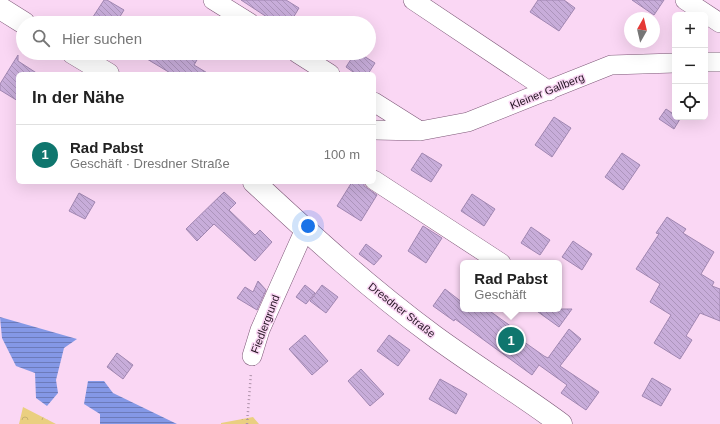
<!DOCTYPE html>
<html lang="de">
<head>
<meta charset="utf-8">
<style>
  :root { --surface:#fff; --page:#f6f6f6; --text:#222; --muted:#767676; --line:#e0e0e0; --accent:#0f766e }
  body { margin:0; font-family:Helvetica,sans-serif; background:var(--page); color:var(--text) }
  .controls { position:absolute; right:12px; top:12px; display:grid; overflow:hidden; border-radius:6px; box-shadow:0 4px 16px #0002 }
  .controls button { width:36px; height:36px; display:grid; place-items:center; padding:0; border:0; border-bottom:1px solid var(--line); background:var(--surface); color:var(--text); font:20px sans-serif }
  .compass { position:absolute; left:624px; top:12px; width:36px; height:36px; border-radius:50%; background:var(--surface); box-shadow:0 4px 16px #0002; rotate:8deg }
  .you { position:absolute; left:308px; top:226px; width:14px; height:14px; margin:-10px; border:3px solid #fff; border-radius:50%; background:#1a73e8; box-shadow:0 0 0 6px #1a73e833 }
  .badge { display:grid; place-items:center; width:26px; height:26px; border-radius:50%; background:var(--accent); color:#fff; font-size:13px; font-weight:700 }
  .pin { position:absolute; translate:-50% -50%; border:2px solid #fff; box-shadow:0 1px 4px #0006 }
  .popup { position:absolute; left:460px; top:260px; width:102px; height:52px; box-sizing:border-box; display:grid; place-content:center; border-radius:6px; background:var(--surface); filter:drop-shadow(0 1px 3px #0005); font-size:13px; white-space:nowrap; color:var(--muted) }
  .popup b { font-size:15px; color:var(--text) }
  .popup::after { content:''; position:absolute; left:50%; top:100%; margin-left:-8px; border:8px solid transparent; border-top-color:var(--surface) }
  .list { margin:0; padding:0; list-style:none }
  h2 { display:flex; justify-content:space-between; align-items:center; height:52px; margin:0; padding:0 16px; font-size:17px }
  h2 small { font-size:13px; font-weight:400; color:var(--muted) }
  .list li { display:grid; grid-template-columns:26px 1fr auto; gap:12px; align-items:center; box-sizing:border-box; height:60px; padding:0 16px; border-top:1px solid var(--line) }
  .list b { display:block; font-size:15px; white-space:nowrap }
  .list p { margin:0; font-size:13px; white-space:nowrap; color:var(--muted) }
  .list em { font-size:13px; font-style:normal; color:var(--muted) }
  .icon { flex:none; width:22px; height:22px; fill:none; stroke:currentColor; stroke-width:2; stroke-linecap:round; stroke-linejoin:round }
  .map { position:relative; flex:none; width:720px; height:424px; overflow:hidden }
  .search { position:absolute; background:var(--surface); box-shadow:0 4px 16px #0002; left:16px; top:16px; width:360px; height:44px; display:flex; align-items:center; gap:10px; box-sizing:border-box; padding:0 14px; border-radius:22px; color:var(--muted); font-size:15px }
  .panel { position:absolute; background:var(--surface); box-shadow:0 4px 16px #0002; left:16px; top:72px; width:360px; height:112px; border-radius:6px }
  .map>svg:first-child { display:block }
</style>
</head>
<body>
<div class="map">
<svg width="720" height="424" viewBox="0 0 720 424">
  <defs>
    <pattern id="forest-crowns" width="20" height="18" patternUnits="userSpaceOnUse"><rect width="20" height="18" fill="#eacf80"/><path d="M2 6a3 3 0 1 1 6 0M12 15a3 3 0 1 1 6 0" fill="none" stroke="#c8b16e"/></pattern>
    <pattern id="water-rules" width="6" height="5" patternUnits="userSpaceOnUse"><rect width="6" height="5" fill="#8498e6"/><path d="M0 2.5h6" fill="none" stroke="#6c7bba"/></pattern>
    <pattern id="building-back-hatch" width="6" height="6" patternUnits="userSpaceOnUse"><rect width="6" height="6" fill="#c8adda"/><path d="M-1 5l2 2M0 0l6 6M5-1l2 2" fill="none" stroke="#ac94bb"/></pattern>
  </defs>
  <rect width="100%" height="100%" fill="#fad7f4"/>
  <!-- forest -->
  <path fill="url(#forest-crowns)" d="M 23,407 L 56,424 L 19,424 Z
    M 253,417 L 259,424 L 221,424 L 221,423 Z"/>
  <!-- water -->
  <path fill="url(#water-rules)" d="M 0,317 L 77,339 L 64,348 L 56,380 L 58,393 L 47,406 L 36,398 L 35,373 L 16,366 L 2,338 Z
    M 88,381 L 104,381 L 113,393 L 177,424 L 100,424 L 100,414 L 84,404 Z"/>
  <!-- building -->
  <path fill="url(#building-back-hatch)" stroke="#a086b1" d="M 104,0 L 107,0 L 124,10 L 116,23 L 89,23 Z
    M 241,0 L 286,0 L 299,8 L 290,23 L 276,23 Z
    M 538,0 L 564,0 L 575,8 L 559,31 L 530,12 Z
    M 632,0 L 664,0 L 654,15 Z
    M 137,53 L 201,53 L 194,65 L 209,74 L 172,74 Z
    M 355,53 L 359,53 L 375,63 L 368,74 L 356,74 L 346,67 Z
    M 18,55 L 18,61 L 38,74 L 18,74 L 18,101 L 0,90 L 0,84 Z
    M 666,109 L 675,115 L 675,117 L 680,119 L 674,129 L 659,119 Z
    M 554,117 L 571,128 L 552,157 L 535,145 Z
    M 422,153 L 442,165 L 431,182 L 411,170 Z
    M 622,153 L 640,165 L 623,190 L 605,177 Z
    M 352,182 L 364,182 L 364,186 L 377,195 L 361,221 L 337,206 Z
    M 224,192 L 236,203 L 229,210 L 255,235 L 260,230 L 272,242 L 255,261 L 214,224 L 197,241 L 186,229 Z
    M 79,193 L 95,202 L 85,219 L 69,211 Z
    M 472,194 L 495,209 L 484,226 L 461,211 Z
    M 667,217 L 686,229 L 683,233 L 714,252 L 701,274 L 714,282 L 712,286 L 720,289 L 720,321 L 700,313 L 686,336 L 692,340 L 680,359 L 654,343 L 671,315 L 650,302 L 660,284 L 636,269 L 659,234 L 656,233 Z
    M 423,226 L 442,238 L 426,263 L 408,251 Z
    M 531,227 L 550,240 L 540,255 L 521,243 Z
    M 573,241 L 592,254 L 582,270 L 562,257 Z
    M 366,244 L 382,256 L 374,265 L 359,254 Z
    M 258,281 L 266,290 L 257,310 L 237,298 L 245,287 L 253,292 Z
    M 305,285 L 315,293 L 306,304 L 296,297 Z
    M 322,285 L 338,297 L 326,313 L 310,301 Z
    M 445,289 L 463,303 L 463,309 L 487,309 L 523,335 L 520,339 L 544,356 L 548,358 L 569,329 L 581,339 L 560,366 L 599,392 L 586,410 L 561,393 L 567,385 L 539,365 L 532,375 L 455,319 L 454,321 L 433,306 Z
    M 534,309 L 572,309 L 559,327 Z
    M 305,335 L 328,361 L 312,375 L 289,349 Z
    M 389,335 L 410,350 L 398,366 L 377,351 Z
    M 117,353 L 133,365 L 123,379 L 107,367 Z
    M 361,369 L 384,394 L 370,406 L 348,381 Z
    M 652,378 L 671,389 L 661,406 L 642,396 Z
    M 440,379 L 467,394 L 456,414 L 429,399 Z"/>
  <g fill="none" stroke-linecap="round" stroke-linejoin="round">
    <!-- minor casing -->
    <g stroke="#7d5777" stroke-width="20">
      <path id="minor" d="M 213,0 L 250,23
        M 413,0 L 549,91
        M 685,0 L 720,23
        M 297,53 L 330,74
        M 705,62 L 720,62
        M 374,102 L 420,131
        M 374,130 L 420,131 L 468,122 L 611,65 L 675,63
        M 374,180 L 501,263
        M 252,356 L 260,330 L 305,229"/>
    </g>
    <!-- major casing -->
    <g stroke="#7d5777" stroke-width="23">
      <path id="major" d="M 0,8 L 24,23
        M 73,53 L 108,74
        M 254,182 C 312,236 370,289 434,336 C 475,366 519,393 561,424"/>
    </g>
    <!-- path -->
    <path stroke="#af93aa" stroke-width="2.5" stroke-dasharray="1 3" stroke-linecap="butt" d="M 247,424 L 251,373"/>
    <!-- minor -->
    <use href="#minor" stroke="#fff" stroke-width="19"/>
    <!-- major -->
    <use href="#major" stroke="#fff" stroke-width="22"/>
  </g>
  <g text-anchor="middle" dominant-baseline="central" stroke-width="3" stroke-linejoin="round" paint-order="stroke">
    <!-- street labels -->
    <g font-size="11" fill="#221320" stroke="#fad7f4">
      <text transform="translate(547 91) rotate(-22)">Kleiner Gallberg</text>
      <text transform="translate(402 310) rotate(38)">Dresdner Straße</text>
      <text transform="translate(265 324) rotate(-69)">Fiedlergrund</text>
    </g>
  </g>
</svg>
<div class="controls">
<button>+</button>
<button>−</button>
<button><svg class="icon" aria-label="locate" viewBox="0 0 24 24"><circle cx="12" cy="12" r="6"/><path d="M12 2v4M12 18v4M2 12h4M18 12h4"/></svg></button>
</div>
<svg class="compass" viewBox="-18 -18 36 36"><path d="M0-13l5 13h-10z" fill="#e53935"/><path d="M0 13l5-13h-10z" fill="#767676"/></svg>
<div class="you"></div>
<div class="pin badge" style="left:511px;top:340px">1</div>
<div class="popup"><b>Rad Pabst</b>Geschäft</div>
<div class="search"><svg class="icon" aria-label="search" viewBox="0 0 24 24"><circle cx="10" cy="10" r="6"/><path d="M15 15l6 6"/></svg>Hier suchen</div>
<section class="panel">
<h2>In der Nähe<small></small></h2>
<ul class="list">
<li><span class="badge">1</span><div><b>Rad Pabst</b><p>Geschäft · Dresdner Straße</p></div><em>100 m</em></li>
</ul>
</section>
</div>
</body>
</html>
